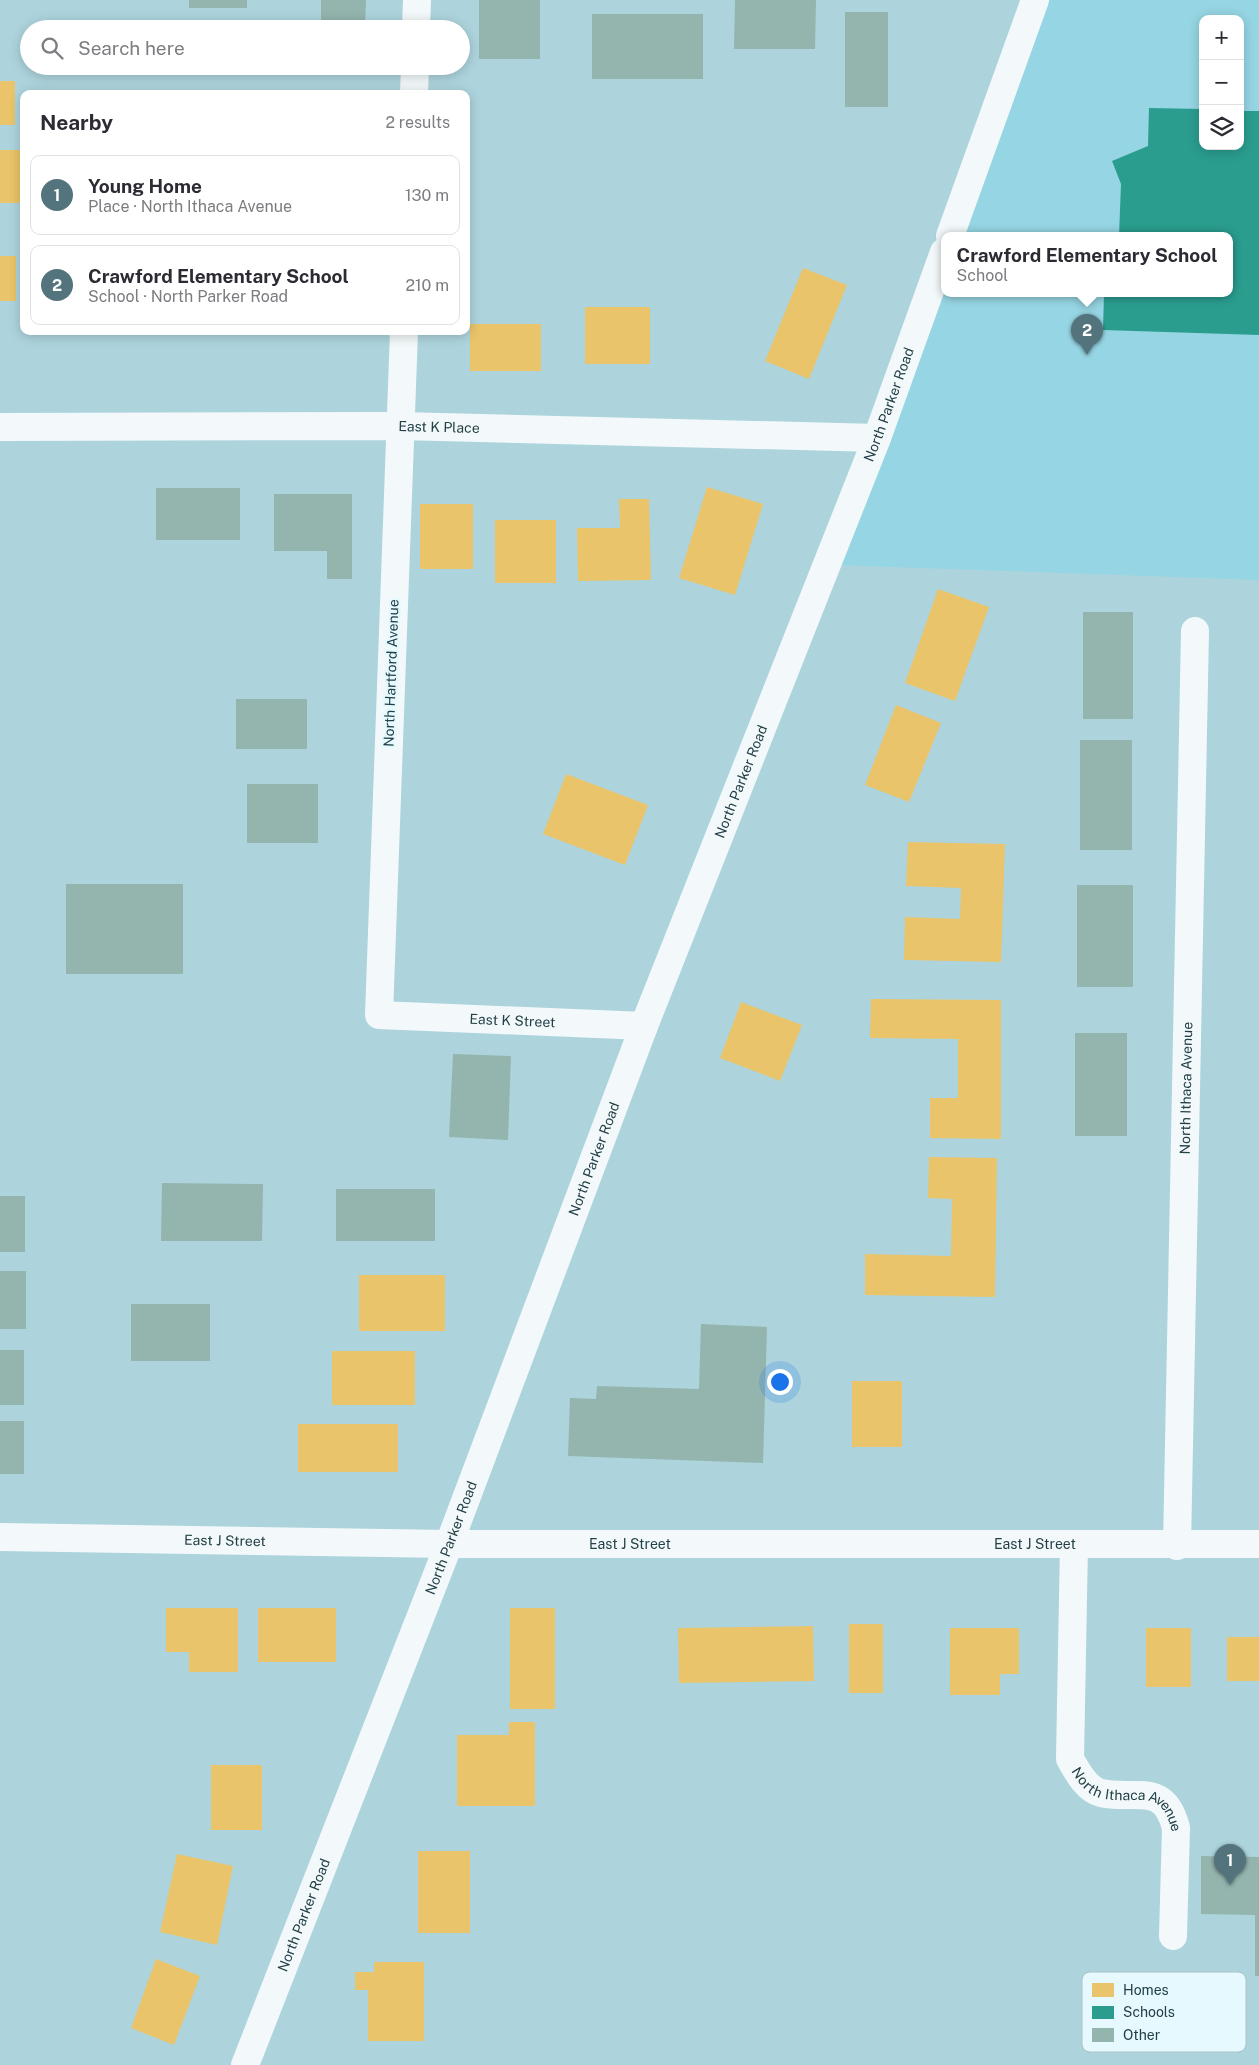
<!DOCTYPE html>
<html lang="en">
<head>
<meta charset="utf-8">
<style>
  :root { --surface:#fff; --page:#f2f2f3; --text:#2b2b33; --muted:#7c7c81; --line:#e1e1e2; --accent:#53747c }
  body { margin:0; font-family:"Public Sans",sans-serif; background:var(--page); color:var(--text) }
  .controls { position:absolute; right:15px; top:15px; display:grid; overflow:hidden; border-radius:10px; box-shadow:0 2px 12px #0003 }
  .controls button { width:45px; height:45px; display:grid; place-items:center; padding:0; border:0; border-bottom:1px solid var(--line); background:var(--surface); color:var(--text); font:25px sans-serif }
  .you { position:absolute; left:779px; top:1381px; width:18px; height:18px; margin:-12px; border:4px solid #fff; border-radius:50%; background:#1a73e8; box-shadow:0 0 0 8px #1a73e833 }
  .badge { display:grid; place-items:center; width:32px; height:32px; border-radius:50%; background:var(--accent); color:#fff; font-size:16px; font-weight:700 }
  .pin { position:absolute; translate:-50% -41px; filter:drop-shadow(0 1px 2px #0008) }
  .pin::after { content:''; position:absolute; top:26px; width:18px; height:15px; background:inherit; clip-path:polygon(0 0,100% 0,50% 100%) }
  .popup { position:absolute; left:941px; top:232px; width:292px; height:65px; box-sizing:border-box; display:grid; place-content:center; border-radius:10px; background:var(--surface); filter:drop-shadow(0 1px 4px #0005); font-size:16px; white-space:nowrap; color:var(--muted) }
  .popup b { font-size:19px; color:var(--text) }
  .popup::after { content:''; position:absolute; left:50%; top:100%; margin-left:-10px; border:10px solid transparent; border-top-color:var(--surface) }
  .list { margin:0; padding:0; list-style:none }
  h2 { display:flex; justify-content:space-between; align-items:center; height:65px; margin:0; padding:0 20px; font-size:21px }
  h2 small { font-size:16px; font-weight:400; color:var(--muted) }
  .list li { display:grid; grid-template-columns:32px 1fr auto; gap:15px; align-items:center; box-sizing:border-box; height:80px; margin:0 10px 10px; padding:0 10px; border:1px solid var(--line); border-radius:10px }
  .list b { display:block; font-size:19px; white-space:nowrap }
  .list p { margin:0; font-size:16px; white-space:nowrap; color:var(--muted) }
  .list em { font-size:16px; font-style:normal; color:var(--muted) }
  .icon { flex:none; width:28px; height:28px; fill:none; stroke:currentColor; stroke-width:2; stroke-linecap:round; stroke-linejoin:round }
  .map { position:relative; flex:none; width:1259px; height:2065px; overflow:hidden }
  .search { position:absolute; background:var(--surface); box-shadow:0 2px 12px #0003; left:20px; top:20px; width:450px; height:55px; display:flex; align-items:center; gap:12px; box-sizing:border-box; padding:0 18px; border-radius:28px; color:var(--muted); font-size:19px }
  .panel { position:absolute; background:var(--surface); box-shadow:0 2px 12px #0003; left:20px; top:90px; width:450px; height:245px; border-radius:10px }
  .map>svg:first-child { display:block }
</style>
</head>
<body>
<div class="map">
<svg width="1259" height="2065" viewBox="0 0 1259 2065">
  <rect width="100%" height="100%" fill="#add4dd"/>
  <!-- built -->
  <path fill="#96d5e3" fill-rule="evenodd" d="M 1048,0 L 1259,0 L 1259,580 L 837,565 L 944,277 L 944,294 L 1230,294 L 1230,236 L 960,236 ZM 1203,19 L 1240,19 L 1240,146 L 1203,146 Z"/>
  <!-- homes -->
  <path fill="#e9c46a" d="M 0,81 L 15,81 L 15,125 L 0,125 Z
    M 0,150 L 24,150 L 24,203 L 0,203 Z
    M 0,256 L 16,256 L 16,301 L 0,301 Z
    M 803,268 L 847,285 L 809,379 L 765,361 Z
    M 585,307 L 650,307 L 650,364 L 585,364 Z
    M 470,324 L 541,324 L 541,371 L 470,371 Z
    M 707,487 L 763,504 L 735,595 L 679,578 Z
    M 619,499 L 649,499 L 651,580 L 578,581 L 577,528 L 620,528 Z
    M 420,504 L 473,504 L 473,569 L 420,569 Z
    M 495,520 L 556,520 L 556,583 L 495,583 Z
    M 938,589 L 989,607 L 955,701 L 905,683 Z
    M 896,705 L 941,723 L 909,802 L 865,785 Z
    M 566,774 L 648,805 L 625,865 L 543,834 Z
    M 908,842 L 1005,844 L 1001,962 L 904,960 L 905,917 L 960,919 L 961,888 L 906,886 Z
    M 871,999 L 1001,1000 L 1001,1139 L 930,1138 L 930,1098 L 958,1098 L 958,1039 L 870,1038 Z
    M 741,1002 L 802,1025 L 780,1081 L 720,1058 Z
    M 929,1157 L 997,1158 L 995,1297 L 865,1295 L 865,1254 L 951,1256 L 952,1199 L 928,1198 Z
    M 359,1275 L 445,1275 L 445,1331 L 359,1331 Z
    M 332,1351 L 415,1351 L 415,1405 L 332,1405 Z
    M 852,1381 L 902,1381 L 902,1447 L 852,1447 Z
    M 298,1424 L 398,1424 L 398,1472 L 298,1472 Z
    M 166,1608 L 238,1608 L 238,1672 L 189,1672 L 189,1652 L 166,1652 Z
    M 258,1608 L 336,1608 L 336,1662 L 258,1662 Z
    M 510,1608 L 555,1608 L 555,1709 L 510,1709 Z
    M 849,1624 L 883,1624 L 883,1693 L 849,1693 Z
    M 813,1626 L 814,1681 L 679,1683 L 678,1628 Z
    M 950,1628 L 1019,1628 L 1019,1674 L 1000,1674 L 1000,1695 L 950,1695 Z
    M 1146,1628 L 1191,1628 L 1191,1687 L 1146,1687 Z
    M 1227,1637 L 1259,1637 L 1259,1681 L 1227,1681 Z
    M 509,1722 L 535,1722 L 535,1806 L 457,1806 L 457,1735 L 509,1735 Z
    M 211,1765 L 262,1765 L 262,1830 L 211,1830 Z
    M 418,1851 L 470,1851 L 470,1933 L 418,1933 Z
    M 177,1854 L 233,1866 L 217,1945 L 160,1932 Z
    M 156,1959 L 200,1976 L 174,2045 L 131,2028 Z
    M 374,1962 L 424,1962 L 424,2041 L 368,2041 L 368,1990 L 355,1990 L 355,1972 L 374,1972 Z"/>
  <!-- schools -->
  <path fill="#2a9d8f" d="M 1149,108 L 1203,109 L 1203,146 L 1240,146 L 1240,111 L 1259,111 L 1259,335 L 1103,330 L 1104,294 L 1230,294 L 1230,236 L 1119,236 L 1121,184 L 1112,161 L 1148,146 Z"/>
  <!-- building -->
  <path fill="#94b4ae" d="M 189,0 L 247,0 L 247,8 L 189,8 Z
    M 321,0 L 366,0 L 365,29 L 321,29 Z
    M 479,0 L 540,0 L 540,59 L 479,59 Z
    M 735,0 L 816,0 L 815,49 L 734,49 Z
    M 845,12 L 888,12 L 888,107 L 845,107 Z
    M 592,14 L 703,14 L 703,79 L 592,79 Z
    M 156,488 L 240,488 L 240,540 L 156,540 Z
    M 274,494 L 352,494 L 352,579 L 327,579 L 327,551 L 274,551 Z
    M 1083,612 L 1133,612 L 1133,719 L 1083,719 Z
    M 236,699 L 307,699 L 307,749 L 236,749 Z
    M 1080,740 L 1132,740 L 1132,850 L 1080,850 Z
    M 247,784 L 318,784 L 318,843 L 247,843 Z
    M 66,884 L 183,884 L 183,974 L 66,974 Z
    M 1077,885 L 1133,885 L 1133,987 L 1077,987 Z
    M 1075,1033 L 1127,1033 L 1127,1136 L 1075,1136 Z
    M 453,1054 L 511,1056 L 508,1140 L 449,1137 Z
    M 162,1183 L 263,1184 L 262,1241 L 161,1241 Z
    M 336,1189 L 435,1189 L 435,1241 L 336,1241 Z
    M 0,1196 L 25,1196 L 25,1252 L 0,1252 Z
    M 0,1271 L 26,1271 L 26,1329 L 0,1329 Z
    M 131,1304 L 210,1304 L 210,1361 L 131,1361 Z
    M 701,1324 L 767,1327 L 763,1463 L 568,1456 L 570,1398 L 596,1399 L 597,1386 L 699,1389 Z
    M 0,1350 L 24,1350 L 24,1405 L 0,1405 Z
    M 0,1421 L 24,1421 L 24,1474 L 0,1474 Z
    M 1201,1856 L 1259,1857 L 1259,1976 L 1255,1976 L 1255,1915 L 1201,1914 Z"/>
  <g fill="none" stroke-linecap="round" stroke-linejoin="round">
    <!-- minor -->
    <g stroke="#f3f9fa" stroke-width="28">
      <path d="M 416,29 L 417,0"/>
      <path d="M 414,94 L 415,66"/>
      <path d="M 950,236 L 1035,0"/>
      <path id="s1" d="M 404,331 L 379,1015 L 644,1026"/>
      <path id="s2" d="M 0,427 L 400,426 L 877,438"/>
      <path id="s3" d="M 0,1537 L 449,1544 L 1259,1544"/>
      <path id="s4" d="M 1074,1544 L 1070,1759 C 1077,1771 1086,1789 1101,1793 C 1135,1801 1164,1780 1176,1828 L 1173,1936"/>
      <path id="s5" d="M 1177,1546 L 1195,631"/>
      <path id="s6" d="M 245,2065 L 449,1544 L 644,1026 L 877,438 L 944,252"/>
    </g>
  </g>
  <g text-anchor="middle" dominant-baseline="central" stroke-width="5" stroke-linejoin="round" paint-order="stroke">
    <!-- street labels -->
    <g font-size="14" fill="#234047" stroke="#e5f9fe">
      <text stroke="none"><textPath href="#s6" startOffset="1781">North Parker Road</textPath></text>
      <text stroke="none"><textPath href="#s2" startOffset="439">East K Place</textPath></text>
      <text transform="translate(391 673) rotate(-88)">North Hartford Avenue</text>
      <text stroke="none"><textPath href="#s6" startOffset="1376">North Parker Road</textPath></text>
      <text stroke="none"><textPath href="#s1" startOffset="818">East K Street</textPath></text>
      <text stroke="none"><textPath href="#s5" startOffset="458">North Ithaca Avenue</textPath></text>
      <text stroke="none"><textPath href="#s6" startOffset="971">North Parker Road</textPath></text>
      <text stroke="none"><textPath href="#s6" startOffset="566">North Parker Road</textPath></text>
      <text stroke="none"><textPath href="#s3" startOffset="225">East J Street</textPath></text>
      <text stroke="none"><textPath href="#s3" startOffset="630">East J Street</textPath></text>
      <text stroke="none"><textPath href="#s3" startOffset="1035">East J Street</textPath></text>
      <text stroke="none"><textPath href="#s4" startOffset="292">North Ithaca Avenue</textPath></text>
      <text stroke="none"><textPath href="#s6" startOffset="161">North Parker Road</textPath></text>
    </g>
  </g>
  <!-- legend -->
  <rect x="1082" y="1972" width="164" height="80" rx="8" fill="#e5f9fe" stroke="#abc2c7" stroke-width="1"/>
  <rect x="1092" y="1983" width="22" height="14" fill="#e9c46a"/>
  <rect x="1092" y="2006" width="22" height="13" fill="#2a9d8f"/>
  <rect x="1092" y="2028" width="22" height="14" fill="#94b4ae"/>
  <g font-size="14" fill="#234047">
    <text x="1123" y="1995">Homes</text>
    <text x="1123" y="2017">Schools</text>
    <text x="1123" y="2040">Other</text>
  </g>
</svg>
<div class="controls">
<button>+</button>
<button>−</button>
<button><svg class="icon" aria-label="layers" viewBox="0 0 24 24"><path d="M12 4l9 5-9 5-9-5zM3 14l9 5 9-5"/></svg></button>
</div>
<div class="you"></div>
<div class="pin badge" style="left:1230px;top:1885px">1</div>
<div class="pin badge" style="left:1087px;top:355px">2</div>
<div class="popup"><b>Crawford Elementary School</b>School</div>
<div class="search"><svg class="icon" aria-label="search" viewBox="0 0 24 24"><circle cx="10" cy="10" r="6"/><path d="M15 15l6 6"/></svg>Search here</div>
<section class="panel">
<h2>Nearby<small>2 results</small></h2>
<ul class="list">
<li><span class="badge">1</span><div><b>Young Home</b><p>Place · North Ithaca Avenue</p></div><em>130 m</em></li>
<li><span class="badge">2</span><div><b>Crawford Elementary School</b><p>School · North Parker Road</p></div><em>210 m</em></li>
</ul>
</section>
</div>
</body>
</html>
